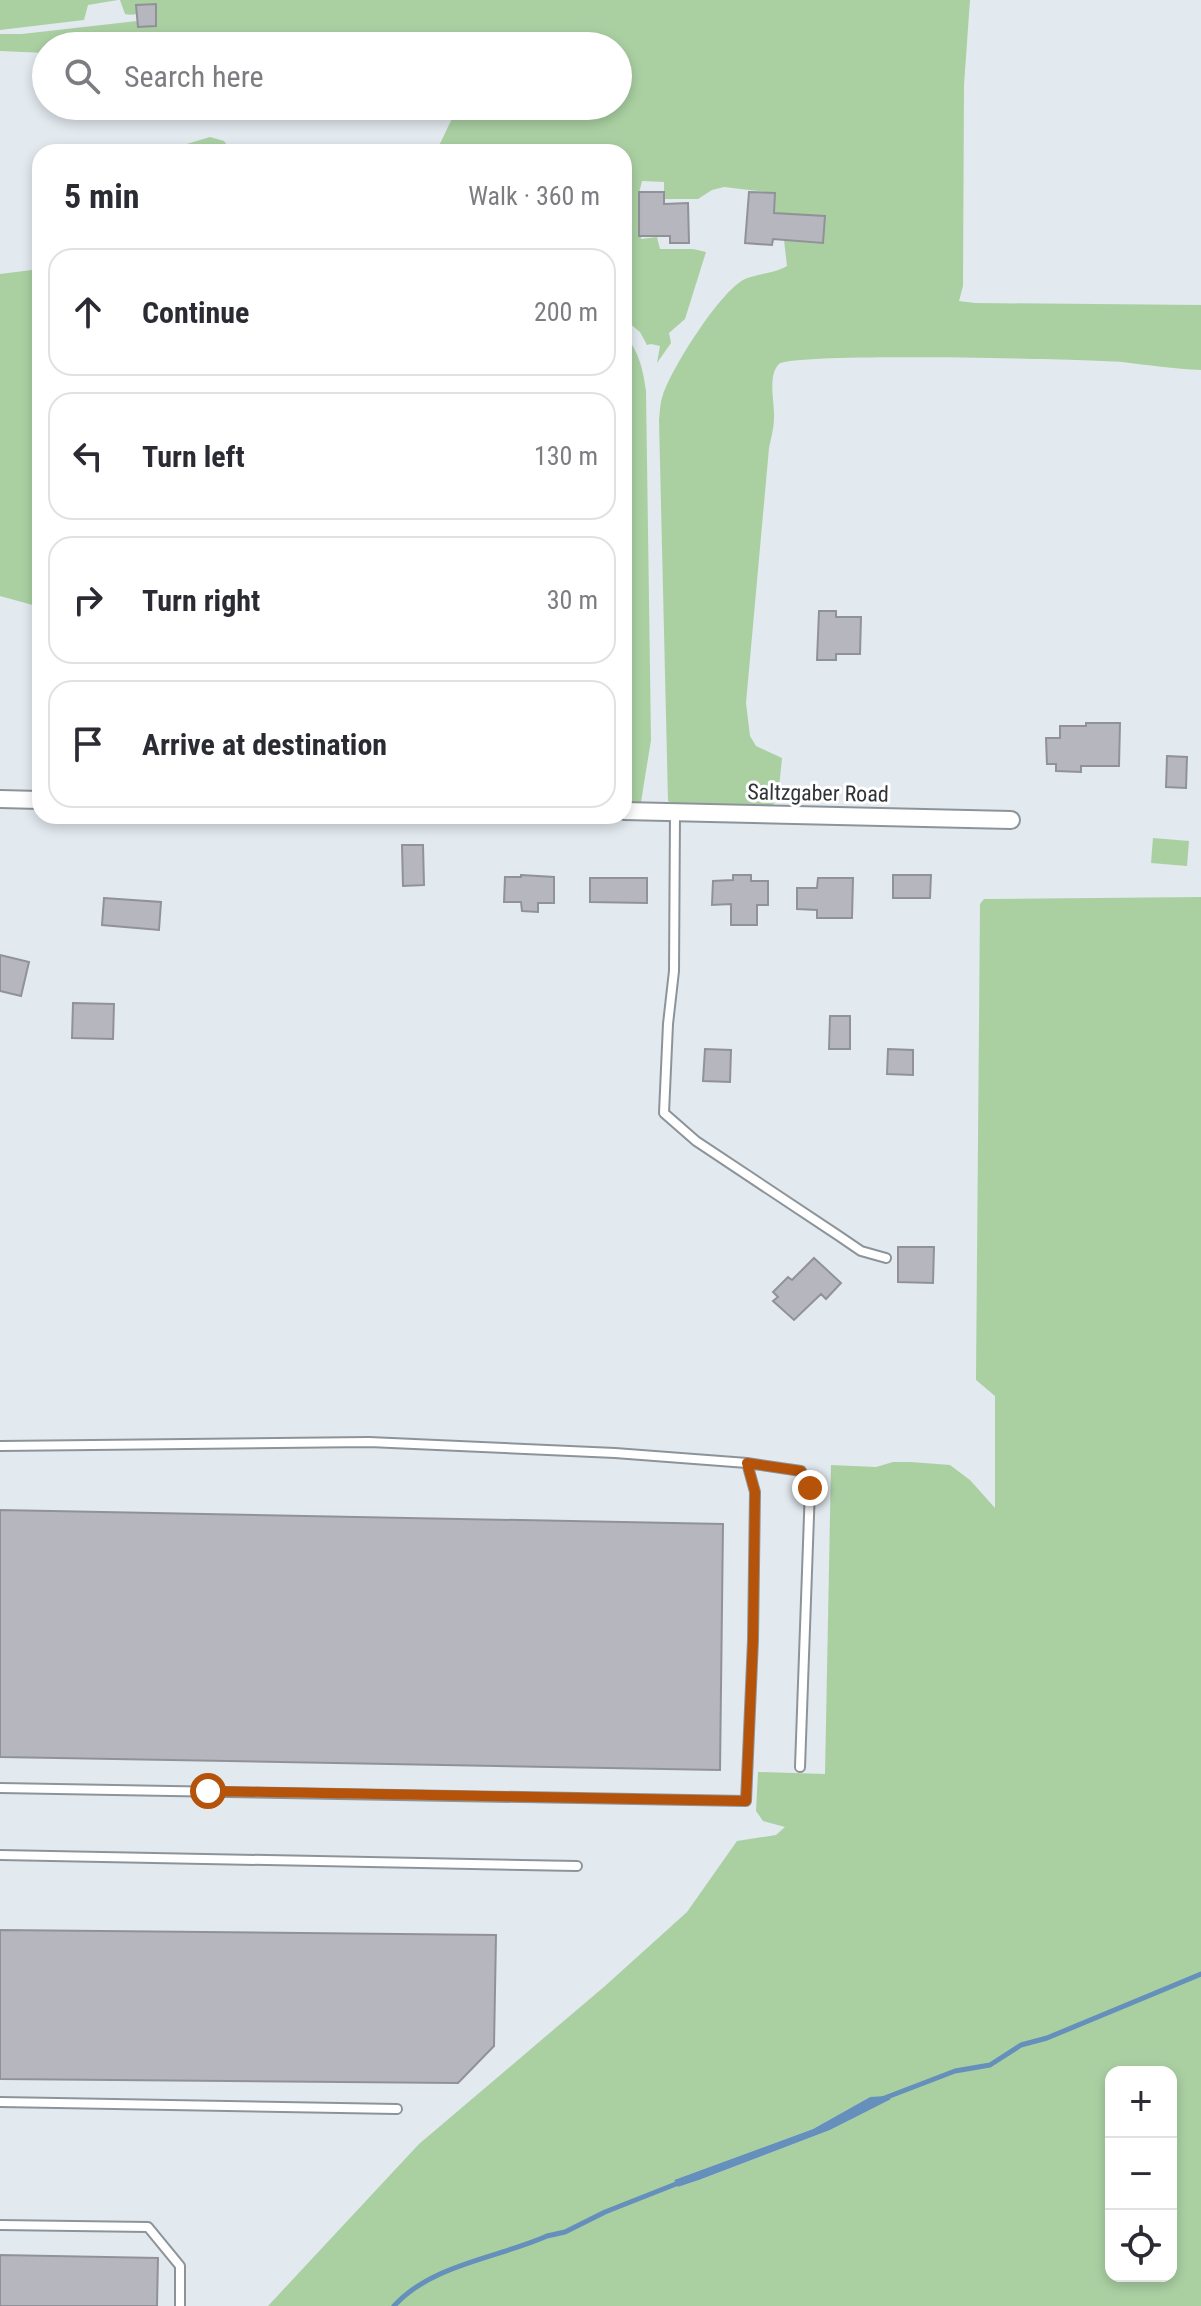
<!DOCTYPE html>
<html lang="en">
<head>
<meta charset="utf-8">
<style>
  :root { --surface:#fff; --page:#f7f7f7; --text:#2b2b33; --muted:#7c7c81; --line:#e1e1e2 }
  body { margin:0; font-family:"Roboto Condensed",sans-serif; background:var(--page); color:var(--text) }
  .controls { position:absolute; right:24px; bottom:24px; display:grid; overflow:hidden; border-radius:16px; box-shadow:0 4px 12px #0003 }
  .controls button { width:72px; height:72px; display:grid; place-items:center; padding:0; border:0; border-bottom:2px solid var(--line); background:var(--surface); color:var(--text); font:40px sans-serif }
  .stop { position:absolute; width:24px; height:24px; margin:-18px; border:6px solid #b45309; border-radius:50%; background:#fff }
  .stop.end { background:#b45309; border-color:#fff; box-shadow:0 2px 8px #0008 }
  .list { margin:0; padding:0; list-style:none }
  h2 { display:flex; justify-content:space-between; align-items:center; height:104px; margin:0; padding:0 32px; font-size:34px }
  h2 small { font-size:26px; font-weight:400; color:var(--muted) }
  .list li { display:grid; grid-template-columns:52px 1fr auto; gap:24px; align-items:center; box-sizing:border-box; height:128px; margin:0 16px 16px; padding:0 16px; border:2px solid var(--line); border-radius:24px }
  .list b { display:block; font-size:30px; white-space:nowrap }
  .list em { font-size:26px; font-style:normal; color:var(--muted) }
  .icon { flex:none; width:44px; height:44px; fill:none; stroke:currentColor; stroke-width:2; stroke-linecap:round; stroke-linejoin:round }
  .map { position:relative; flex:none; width:1201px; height:2306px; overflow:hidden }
  .search { position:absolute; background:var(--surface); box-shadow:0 4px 12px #0003; left:32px; top:32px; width:600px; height:88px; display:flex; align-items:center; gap:20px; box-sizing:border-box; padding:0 28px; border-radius:44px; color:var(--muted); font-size:30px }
  .panel { position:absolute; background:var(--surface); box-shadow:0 4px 12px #0003; left:32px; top:144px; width:600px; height:680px; border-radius:24px }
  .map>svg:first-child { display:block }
</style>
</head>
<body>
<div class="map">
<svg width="1201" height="2306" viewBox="0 0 1201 2306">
  <rect width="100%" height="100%" fill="#e2e9ef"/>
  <!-- green -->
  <path fill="#aad0a2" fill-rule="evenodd" d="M 0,0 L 118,0 L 88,5 L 84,20 L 0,30 Z
    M 120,0 L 970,0 L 964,85 L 963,286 L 959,301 L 975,303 L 1201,305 L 1201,370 C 1174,369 1148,365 1122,362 C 1085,359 792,352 779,364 C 767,376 775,403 774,418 C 774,428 771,438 769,448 L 746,703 L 750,736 L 756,746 L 782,758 L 778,798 L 772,806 L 674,805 L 668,801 L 659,420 C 660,412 660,402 663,395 C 672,368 720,291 745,279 C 759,273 773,274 787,266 L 784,240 L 823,243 L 825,216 L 774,213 L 775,193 L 724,187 L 712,190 L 698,199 L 664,199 L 664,182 L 642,181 L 639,193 L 641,239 L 657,237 L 660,249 L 693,249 L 706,252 L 685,319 L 669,333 L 671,343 L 657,363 L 660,346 L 651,344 L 647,345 L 640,332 L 624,319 L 624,152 L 436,152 L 458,106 L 618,106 L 618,46 L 46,46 L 46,53 L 0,51 L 0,34 L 22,34 L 137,21 L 138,27 L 156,26 L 155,5 C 145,10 137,17 125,14 Z
    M 210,137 L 224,141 L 232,152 L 173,152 L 177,147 Z
    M 40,269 L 40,607 L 0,596 L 0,274 Z
    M 624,334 C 639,351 643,369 646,391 L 651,740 L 641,802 L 635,805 L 624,804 Z
    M 1153,838 L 1189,841 L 1187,866 L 1151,863 Z
    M 1201,897 L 1201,2306 L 268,2306 L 419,2144 L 605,1986 L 687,1912 L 737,1841 L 776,1835 L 785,1827 L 763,1821 L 756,1811 L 758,1772 L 825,1774 L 831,1465 L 876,1467 L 893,1462 L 911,1462 L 950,1465 L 970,1480 L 995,1508 L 995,1396 L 976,1380 L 976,1377 L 980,904 L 984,899 ZM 1111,2072 L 1171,2072 L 1171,2276 L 1111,2276 ZM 870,2097 L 889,2099 L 830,2130 L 699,2180 L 678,2187 L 674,2180 L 813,2129 Z"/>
  <!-- water -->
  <path fill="#6690bc" d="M 886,2096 L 891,2099 L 830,2130 L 699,2180 L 678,2187 L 674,2180 L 813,2129 L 870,2097 Z"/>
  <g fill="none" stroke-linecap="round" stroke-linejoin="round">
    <!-- stream -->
    <path stroke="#6690bc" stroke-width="5" d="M 882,2099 L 955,2071 L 990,2065 L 1021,2045 L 1047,2038 L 1201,1974
      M 394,2306 C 432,2264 498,2258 547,2236 L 565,2232 L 605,2212 L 681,2182"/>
  </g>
  <!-- building -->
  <path fill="#b5b6be" stroke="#919299" stroke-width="2" d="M 156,4 L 156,26 L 138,27 L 136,5 Z
    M 639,192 L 664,192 L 664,204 L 688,203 L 689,243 L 670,243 L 670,236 L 639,236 Z
    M 749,192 L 775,193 L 774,213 L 825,216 L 823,243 L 773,239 L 772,245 L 745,243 Z
    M 819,611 L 836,611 L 836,617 L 861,617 L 860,654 L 836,654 L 836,660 L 817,660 Z
    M 1086,723 L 1120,723 L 1119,766 L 1081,766 L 1081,772 L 1056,771 L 1056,764 L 1047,764 L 1046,738 L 1060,738 L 1060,726 L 1086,726 Z
    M 1167,756 L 1187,757 L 1186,788 L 1166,787 Z
    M 402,845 L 423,845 L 424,885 L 403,886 Z
    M 521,875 L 554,877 L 554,903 L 538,903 L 538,912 L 522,911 L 521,902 L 504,902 L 505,877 L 521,877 Z
    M 733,875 L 751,875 L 751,881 L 768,881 L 768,905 L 757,905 L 757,925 L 731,925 L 731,904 L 712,905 L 713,881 L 733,880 Z
    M 893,875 L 931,875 L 930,898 L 893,898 Z
    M 590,878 L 647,878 L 647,903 L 590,902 Z
    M 818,878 L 853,878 L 852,918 L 817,918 L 817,910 L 797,909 L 797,888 L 817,888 Z
    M 104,898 L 161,902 L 159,930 L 102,925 Z
    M 0,955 L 29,962 L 21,996 L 0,991 Z
    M 73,1003 L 114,1004 L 113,1039 L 72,1038 Z
    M 830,1016 L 850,1016 L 850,1049 L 829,1049 Z
    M 705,1049 L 731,1050 L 730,1082 L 703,1081 Z
    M 888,1049 L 913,1050 L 913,1075 L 887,1074 Z
    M 898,1247 L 934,1247 L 933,1283 L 898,1282 Z
    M 814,1258 L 841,1283 L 826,1299 L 821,1294 L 794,1320 L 773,1301 L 778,1297 L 773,1292 L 788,1277 L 792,1280 Z
    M 0,1510 L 723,1524 L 720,1770 L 0,1757 Z
    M 0,1930 L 496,1935 L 494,2046 L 458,2083 L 0,2079 Z
    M 0,2255 L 158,2258 L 157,2306 L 0,2306 Z"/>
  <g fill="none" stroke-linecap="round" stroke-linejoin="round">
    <!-- lane casing -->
    <g stroke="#8d9499" stroke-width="12">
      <path id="lane" d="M 675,813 L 674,971 L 668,1024 L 664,1113 L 696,1141 L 839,1236 L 861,1251 L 886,1258
        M 0,1446 L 369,1442 L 615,1453 L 747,1463 L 755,1492 L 753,1640 L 746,1801 L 0,1788
        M 747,1463 L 801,1471 L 810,1488 L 800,1767
        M 0,1855 L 577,1866
        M 0,2102 L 397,2109
        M 0,2225 L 148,2227 L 180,2266 L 180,2306"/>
    </g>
    <!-- street casing -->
    <g stroke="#8d9499" stroke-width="20">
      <path id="street" d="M 0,799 L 40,800
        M 624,811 L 1011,820"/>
    </g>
    <!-- lane -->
    <use href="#lane" stroke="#fff" stroke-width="8"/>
    <!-- street -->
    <use href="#street" stroke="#fff" stroke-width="16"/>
  </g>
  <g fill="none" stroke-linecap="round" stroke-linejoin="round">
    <!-- route -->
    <path stroke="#b45309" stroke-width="10" d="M 208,1791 L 746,1801 L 753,1640 L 755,1492 L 747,1463 L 801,1471 L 810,1488"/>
  </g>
  <g text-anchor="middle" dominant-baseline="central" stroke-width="6" stroke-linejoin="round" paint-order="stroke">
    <!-- street labels -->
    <g font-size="22" fill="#313436" stroke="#fff">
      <text transform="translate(818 793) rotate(1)">Saltzgaber Road</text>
    </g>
  </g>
</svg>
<div class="controls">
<button>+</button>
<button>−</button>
<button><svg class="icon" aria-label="locate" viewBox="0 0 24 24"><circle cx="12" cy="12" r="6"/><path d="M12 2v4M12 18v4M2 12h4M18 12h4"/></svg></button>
</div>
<div class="stop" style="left:208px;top:1791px"></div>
<div class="stop end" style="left:810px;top:1488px"></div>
<div class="search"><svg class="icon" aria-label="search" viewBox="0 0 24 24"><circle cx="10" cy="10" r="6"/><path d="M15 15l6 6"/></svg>Search here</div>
<section class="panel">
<h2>5 min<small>Walk · 360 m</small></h2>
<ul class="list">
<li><svg class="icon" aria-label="ahead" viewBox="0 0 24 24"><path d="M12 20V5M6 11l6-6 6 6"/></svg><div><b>Continue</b></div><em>200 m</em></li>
<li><svg class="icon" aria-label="left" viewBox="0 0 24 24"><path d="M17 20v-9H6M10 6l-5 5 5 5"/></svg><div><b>Turn left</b></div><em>130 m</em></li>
<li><svg class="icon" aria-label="right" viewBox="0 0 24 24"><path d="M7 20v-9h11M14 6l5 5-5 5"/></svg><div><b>Turn right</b></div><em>30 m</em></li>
<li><svg class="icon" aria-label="arrive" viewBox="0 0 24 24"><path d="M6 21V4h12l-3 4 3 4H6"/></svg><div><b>Arrive at destination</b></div></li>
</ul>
</section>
</div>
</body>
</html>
